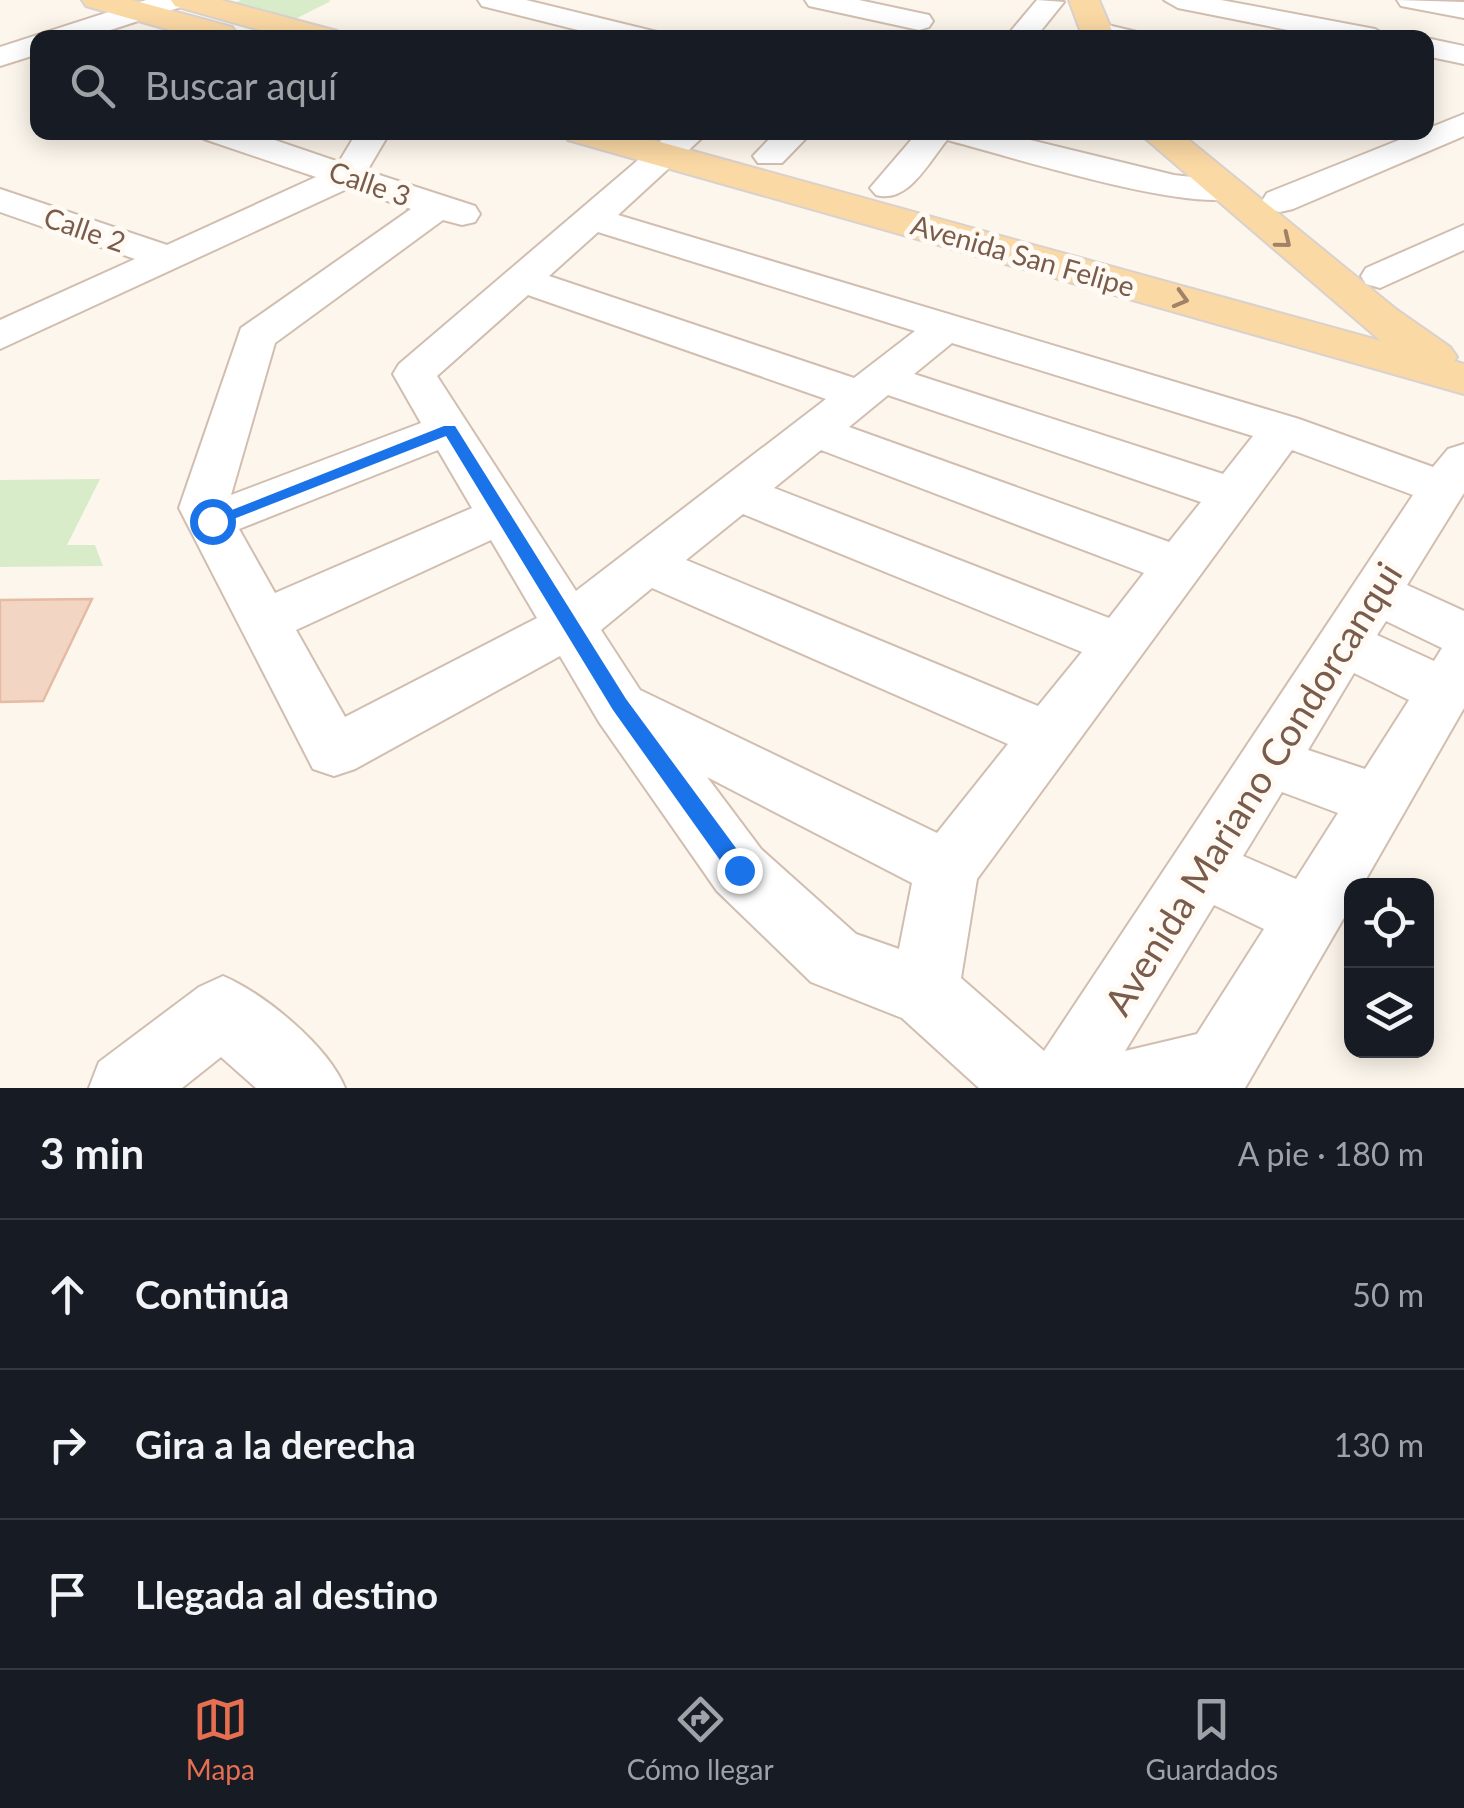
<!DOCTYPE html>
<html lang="es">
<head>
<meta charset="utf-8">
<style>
  :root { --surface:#171b24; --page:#20242c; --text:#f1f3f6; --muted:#9ea1a6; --line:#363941; --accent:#e76f51 }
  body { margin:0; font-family:Lato,sans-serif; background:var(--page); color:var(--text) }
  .controls { position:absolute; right:30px; bottom:30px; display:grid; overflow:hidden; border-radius:20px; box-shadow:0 5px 25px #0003 }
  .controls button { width:90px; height:90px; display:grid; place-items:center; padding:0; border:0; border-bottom:2px solid var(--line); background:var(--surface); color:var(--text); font:50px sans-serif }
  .stop { position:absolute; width:30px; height:30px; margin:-22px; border:8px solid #1a73e8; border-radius:50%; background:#fff }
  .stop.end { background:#1a73e8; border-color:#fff; box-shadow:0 2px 10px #0008 }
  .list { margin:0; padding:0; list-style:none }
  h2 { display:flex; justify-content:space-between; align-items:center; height:130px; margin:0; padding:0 40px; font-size:42px }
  h2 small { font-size:32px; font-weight:400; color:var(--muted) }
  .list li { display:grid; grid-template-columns:65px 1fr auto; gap:30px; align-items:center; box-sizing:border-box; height:150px; padding:0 40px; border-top:2px solid var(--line) }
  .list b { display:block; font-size:38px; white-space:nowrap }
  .list em { font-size:32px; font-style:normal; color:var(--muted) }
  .icon { flex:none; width:55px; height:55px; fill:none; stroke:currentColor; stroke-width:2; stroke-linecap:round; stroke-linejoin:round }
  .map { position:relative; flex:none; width:1464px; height:1088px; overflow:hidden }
  .search { position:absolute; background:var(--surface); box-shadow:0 5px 25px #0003; left:30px; right:30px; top:30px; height:110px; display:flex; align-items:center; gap:25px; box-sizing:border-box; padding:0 35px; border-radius:20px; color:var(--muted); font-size:38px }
  .sheet { height:580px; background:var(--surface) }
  nav { display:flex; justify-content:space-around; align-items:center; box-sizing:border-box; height:140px; border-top:2px solid var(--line); background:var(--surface); font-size:28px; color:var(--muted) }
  nav a { display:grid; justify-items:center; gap:5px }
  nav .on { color:var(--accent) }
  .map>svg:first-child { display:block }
</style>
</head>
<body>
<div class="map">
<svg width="1464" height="1088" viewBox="0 0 1464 1088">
  <rect width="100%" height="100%" fill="#fdf6ec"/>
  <!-- green -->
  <path fill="#d8ecc9" d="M 241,0 L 328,0 L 331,1 L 293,20 L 233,4 Z
    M 100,479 L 67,545 L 95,545 L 103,566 L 0,567 L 0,480 Z"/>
  <!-- building -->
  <path fill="#f3d5c3" stroke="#e6bba3" stroke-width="2.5" d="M 92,599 L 43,701 L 0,702 L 0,600 Z"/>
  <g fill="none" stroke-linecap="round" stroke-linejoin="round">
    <!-- minor casing -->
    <g stroke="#d1beb0" stroke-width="4">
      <path id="minor" d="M 146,0 L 188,0 L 184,6 L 86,38 L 38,38 L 38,54 L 0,66 L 0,47 Z
        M 478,0 L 526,0 L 657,32 L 661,38 L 610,38 L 482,6 Z
        M 805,0 L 859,0 L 929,15 L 933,21 L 929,27 L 919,30 L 809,6 Z
        M 1037,0 L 1064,2 L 1035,38 L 1005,38 Z
        M 1164,0 L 1221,0 L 1375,29 L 1389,38 L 1328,38 L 1178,8 Z
        M 1397,0 L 1464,2 L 1464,18 L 1401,6 Z
        M 1095,22 L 1137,32 L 1141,38 L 1085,37 L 1081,31 L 1085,25 Z
        M 1426,38 L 1464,46 L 1464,64 L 1426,56 Z
        M 1464,114 L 1464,136 L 1293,209 L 1280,212 L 1267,209 L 1262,201 L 1267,193 Z
        M 200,132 L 251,132 L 339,162 L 357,132 L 390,132 L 367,171 L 475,206 L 480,214 L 475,222 L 462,225 L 443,220 L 275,343 L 231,495 L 421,423 L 393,374 L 399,364 L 671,132 L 705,135 L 618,215 L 1299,419 L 1433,467 L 1448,449 L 1464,444 L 1464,493 L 1407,585 L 1464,611 L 1464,708 L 1362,886 L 1352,886 L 1352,904 L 1245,1088 L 979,1088 L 902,1018 L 811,982 L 717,891 L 599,722 L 560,656 L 355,769 L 334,776 L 313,769 L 179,508 L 241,328 L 411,209 L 349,188 L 0,349 L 0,320 L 135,259 L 0,212 L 0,189 L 167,245 L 316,177 L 204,139 ZM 598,232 L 915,331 L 854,378 L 549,276 ZM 528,295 L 826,399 L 576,591 L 437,376 ZM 952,343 L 1253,436 L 1223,474 L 914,374 ZM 888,395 L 1201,502 L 1169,542 L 849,427 ZM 438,450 L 472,508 L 275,593 L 239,529 ZM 821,450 L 1144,573 L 1109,618 L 774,488 ZM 1292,450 L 1413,495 L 1044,1051 L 961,978 L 977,879 ZM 743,514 L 1082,652 L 1038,706 L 686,560 ZM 491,540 L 537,618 L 345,717 L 296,630 ZM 652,588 L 1008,744 L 937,833 L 640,690 L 601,630 ZM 1386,621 L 1442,648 L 1434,661 L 1377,635 ZM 1354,673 L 1409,700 L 1365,769 L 1308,750 ZM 707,777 L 912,883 L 899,949 L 856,934 L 761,849 ZM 1282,792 L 1338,813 L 1296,879 L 1243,856 ZM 1214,905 L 1264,929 L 1197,1034 L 1125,1051 Z
        M 776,132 L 812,132 L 782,163 L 758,163 L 753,156 Z
        M 918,132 L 997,132 L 1174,175 L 1235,182 L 1240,190 L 1235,198 C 1181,211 1009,156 947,140 C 928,163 908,204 876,195 L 870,188 Z
        M 1464,225 L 1464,250 L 1380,288 L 1366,284 L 1361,276 L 1366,268 Z
        M 223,976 C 265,994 328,1046 345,1088 L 256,1088 L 221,1057 L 182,1088 L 89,1088 L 99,1062 L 199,987 Z"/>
    </g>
    <!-- major casing -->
    <g stroke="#dad1cd" stroke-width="4">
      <path id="major" d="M 82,0 L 132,0 L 232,27 L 237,34 L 235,38 L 198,38 L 86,6 Z
        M 171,0 L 221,0 L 337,31 L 342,38 L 288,38 L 175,6 Z
        M 1069,0 L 1099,0 L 1115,38 L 1083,38 Z
        M 563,132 L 624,132 L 1381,341 L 1138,132 L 1179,132 L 1397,310 L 1450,347 L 1457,357 L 1454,361 L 1464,364 L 1464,394 L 568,140 Z"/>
    </g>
    <!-- minor -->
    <use href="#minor" fill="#fff" fill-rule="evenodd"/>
    <!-- major -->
    <use href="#major" fill="#fbd9a5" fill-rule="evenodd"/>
  </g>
  <!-- one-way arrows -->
  <defs><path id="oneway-chevron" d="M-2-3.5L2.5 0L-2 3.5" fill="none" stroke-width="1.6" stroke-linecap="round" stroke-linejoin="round" transform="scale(2.5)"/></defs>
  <g stroke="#a18267">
    <use href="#oneway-chevron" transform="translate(1284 241) rotate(39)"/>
    <use href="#oneway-chevron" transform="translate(1181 299) rotate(16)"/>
  </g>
  <!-- route -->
  <path fill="#1a73e8" d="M 444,426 L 455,426 L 626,699 L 747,863 L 750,870 L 747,877 L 732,877 L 613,710 L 446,436 L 218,525 L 206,525 L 204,521 Z"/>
  <g text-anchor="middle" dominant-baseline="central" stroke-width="10" stroke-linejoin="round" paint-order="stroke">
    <!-- far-street labels -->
    <g font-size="28" fill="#7a5c4d" stroke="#fffaf3">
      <text transform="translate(370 183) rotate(19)">Calle 3</text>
      <text transform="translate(85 229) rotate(19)">Calle 2</text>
      <text transform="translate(1023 255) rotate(16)">Avenida San Felipe</text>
    </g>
    <!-- near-street labels -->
    <g font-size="38" fill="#7a5c4d" stroke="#fffaf3">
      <text transform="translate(1252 788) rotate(-58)">Avenida Mariano Condorcanqui</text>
    </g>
  </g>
</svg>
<div class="controls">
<button><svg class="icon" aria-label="locate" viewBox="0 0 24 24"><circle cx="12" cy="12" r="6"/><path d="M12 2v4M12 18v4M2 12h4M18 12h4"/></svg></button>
<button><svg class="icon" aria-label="layers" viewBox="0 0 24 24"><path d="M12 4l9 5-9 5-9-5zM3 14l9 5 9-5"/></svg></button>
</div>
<div class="stop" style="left:212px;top:521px"></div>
<div class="stop end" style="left:739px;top:870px"></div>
<div class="search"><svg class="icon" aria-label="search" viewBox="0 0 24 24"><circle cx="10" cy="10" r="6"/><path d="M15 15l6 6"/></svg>Buscar aquí</div>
</div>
<section class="sheet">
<h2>3 min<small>A pie · 180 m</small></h2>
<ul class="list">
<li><svg class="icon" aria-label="ahead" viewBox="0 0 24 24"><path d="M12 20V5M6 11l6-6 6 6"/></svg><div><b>Continúa</b></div><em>50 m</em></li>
<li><svg class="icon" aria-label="right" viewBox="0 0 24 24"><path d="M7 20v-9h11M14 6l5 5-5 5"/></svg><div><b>Gira a la derecha</b></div><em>130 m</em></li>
<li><svg class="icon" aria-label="arrive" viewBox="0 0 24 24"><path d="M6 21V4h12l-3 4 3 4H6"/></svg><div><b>Llegada al destino</b></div></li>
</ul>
</section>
<nav>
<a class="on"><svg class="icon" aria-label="map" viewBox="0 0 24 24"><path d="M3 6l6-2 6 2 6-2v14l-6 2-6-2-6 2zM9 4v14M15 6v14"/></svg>Mapa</a>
<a><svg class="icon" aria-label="directions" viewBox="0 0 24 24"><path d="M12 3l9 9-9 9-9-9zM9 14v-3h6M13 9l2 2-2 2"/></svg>Cómo llegar</a>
<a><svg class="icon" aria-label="saved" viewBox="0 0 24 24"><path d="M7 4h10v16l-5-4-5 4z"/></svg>Guardados</a>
</nav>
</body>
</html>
